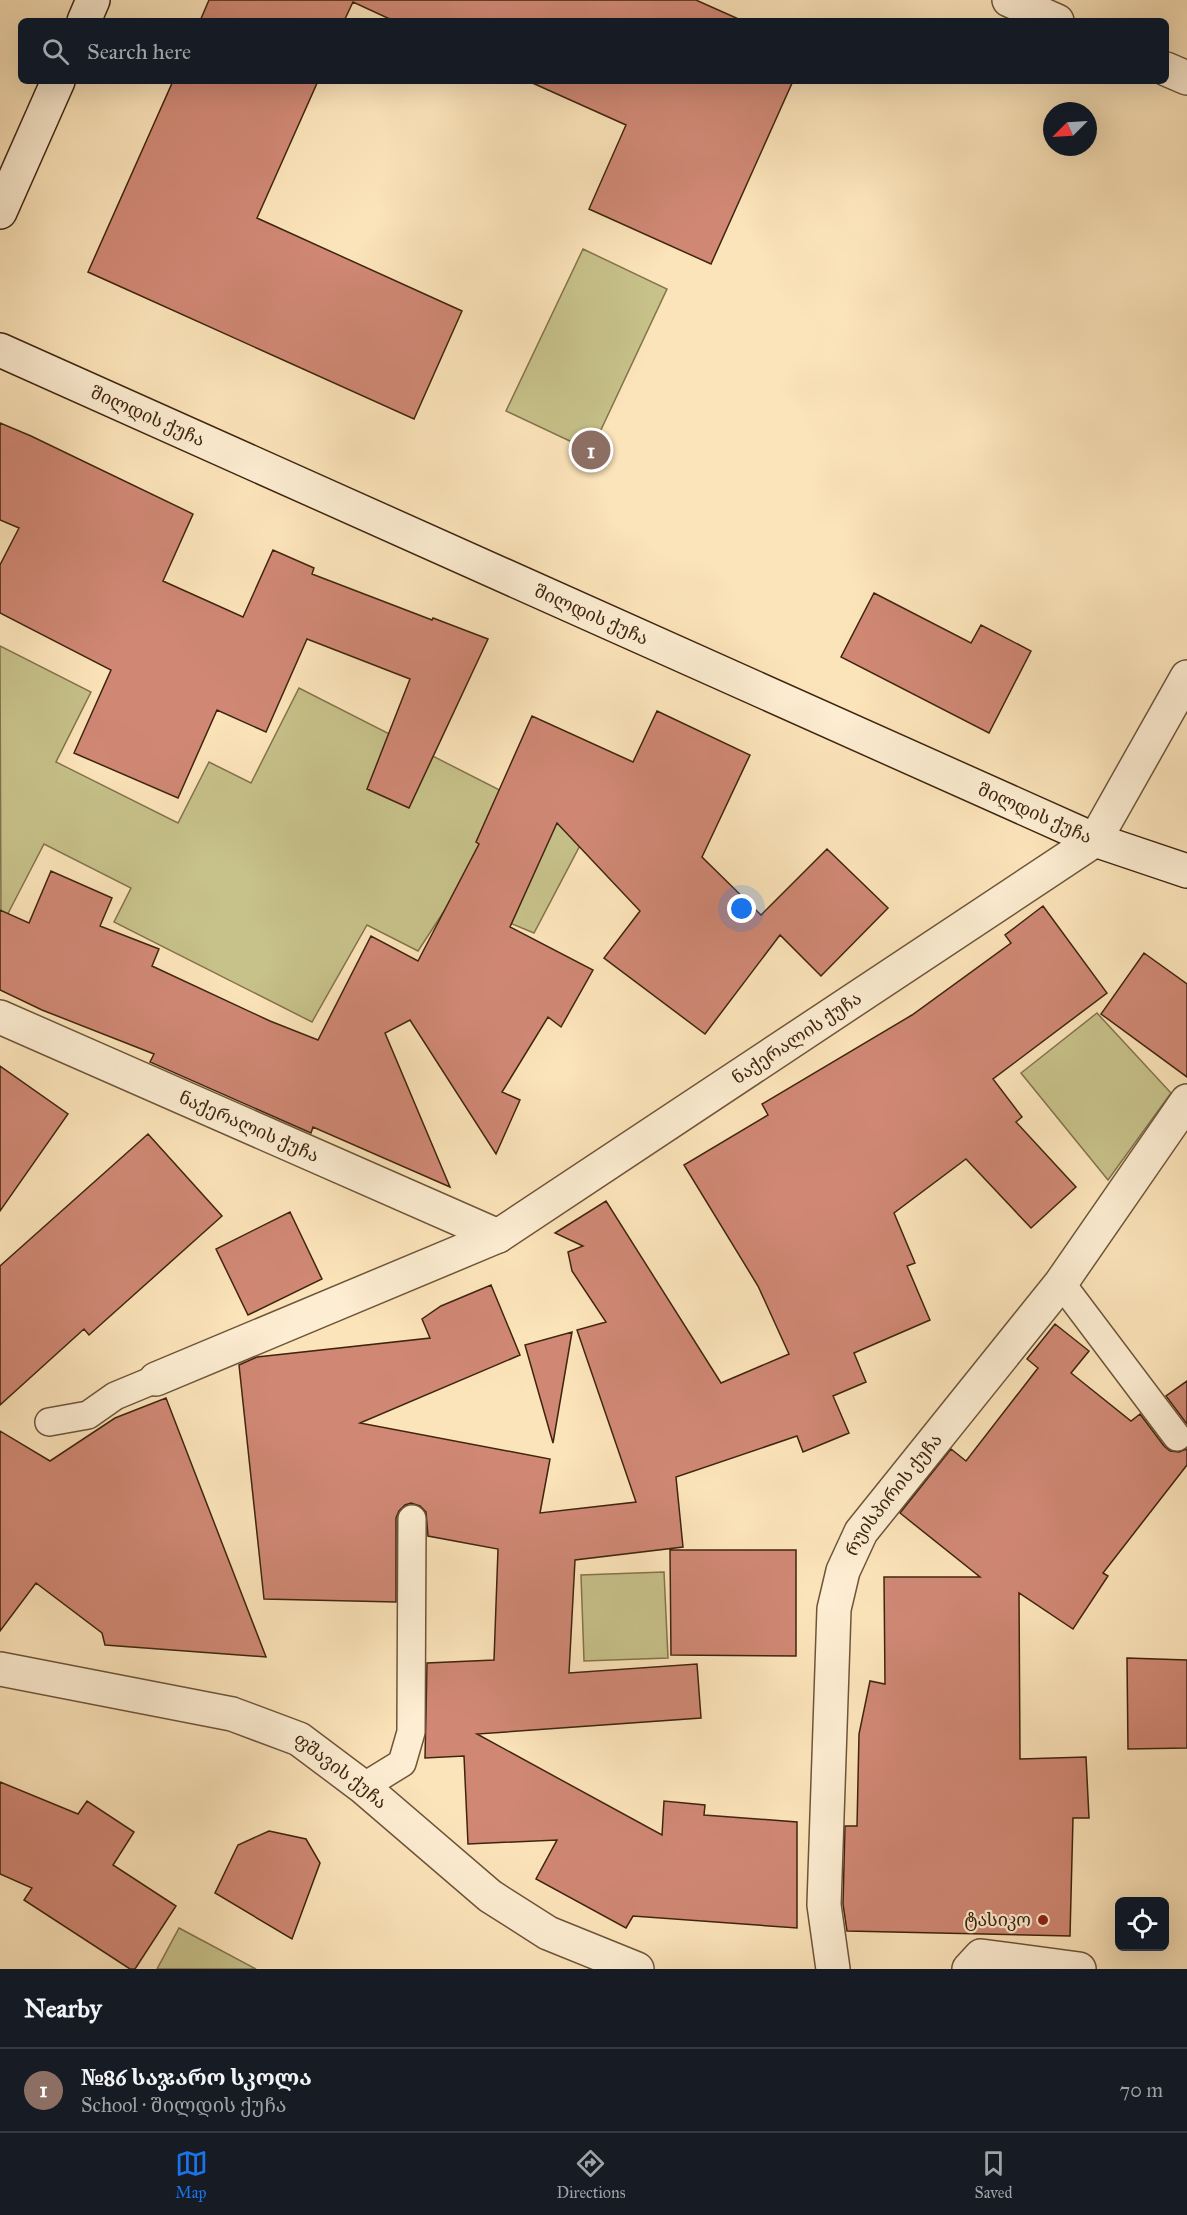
<!DOCTYPE html>
<html lang="en">
<head>
<meta charset="utf-8">
<style>
  :root { --surface:#171b24; --page:#242831; --text:#f1f3f6; --muted:#9ea1a6; --line:#363941; --accent:#1a73e8 }
  body { margin:0; font-family:"IM FELL Great Primer","Noto Serif Georgian",serif; background:var(--page); color:var(--text) }
  .controls { position:absolute; right:18px; bottom:18px; display:grid; overflow:hidden; border-radius:9px; box-shadow:0 6px 24px #0002 }
  .controls button { width:54px; height:54px; display:grid; place-items:center; padding:0; border:0; border-bottom:2px solid var(--line); background:var(--surface); color:var(--text); font:30px sans-serif }
  .compass { position:absolute; left:1043px; top:102px; width:54px; height:54px; border-radius:50%; background:var(--surface); box-shadow:0 6px 24px #0002; rotate:246deg }
  .you { position:absolute; left:742px; top:909px; width:21px; height:21px; margin:-15px; border:4px solid #fff; border-radius:50%; background:#1a73e8; box-shadow:0 0 0 9px #1a73e833 }
  .badge { display:grid; place-items:center; width:39px; height:39px; border-radius:50%; background:var(--accent); color:#fff; font-size:20px; font-weight:700 }
  .pin { position:absolute; translate:-50% -50%; border:3px solid #fff; box-shadow:0 2px 6px #0006 }
  .list { margin:0; padding:0; list-style:none }
  h2 { display:flex; justify-content:space-between; align-items:center; height:78px; margin:0; padding:0 24px; font-size:26px }
  h2 small { font-size:20px; font-weight:400; color:var(--muted) }
  .list li { display:grid; grid-template-columns:39px 1fr auto; gap:18px; align-items:center; box-sizing:border-box; height:84px; padding:0 24px; border-top:2px solid var(--line) }
  .list b { display:block; font-size:22px; white-space:nowrap }
  .list p { margin:0; font-size:20px; white-space:nowrap; color:var(--muted) }
  .list em { font-size:20px; font-style:normal; color:var(--muted) }
  .icon { flex:none; width:33px; height:33px; fill:none; stroke:currentColor; stroke-width:2; stroke-linecap:round; stroke-linejoin:round }
  .map { position:relative; flex:none; width:1187px; height:1969px; overflow:hidden }
  .search { position:absolute; background:var(--surface); box-shadow:0 6px 24px #0002; left:18px; right:18px; top:18px; height:66px; display:flex; align-items:center; gap:15px; box-sizing:border-box; padding:0 21px; border-radius:9px; color:var(--muted); font-size:22px }
  .sheet { height:162px; background:var(--surface) }
  nav { display:flex; justify-content:space-around; align-items:center; box-sizing:border-box; height:84px; border-top:2px solid var(--line); background:var(--surface); font-size:16px; color:var(--muted) }
  nav a { display:grid; justify-items:center; gap:3px }
  nav .on { color:var(--accent) }
  .map>svg:first-child { display:block }
</style>
</head>
<body>
<div class="map">
<svg width="1187" height="1969" viewBox="0 0 1187 1969">
  <rect width="100%" height="100%" fill="#fce4ba"/>
  <filter id="stains"><feTurbulence type="fractalNoise" baseFrequency=".00333" numOctaves="4"/><feColorMatrix values="0 0 0 0 .2 0 0 0 0 .09 0 0 0 0 .02 0 0 0 .5 -.17"/></filter>
  <radialGradient id="worn" r=".72"><stop offset=".6" stop-color="#630" stop-opacity="0"/><stop offset="1" stop-color="#630" stop-opacity=".3"/></radialGradient>
  <!-- green -->
  <path fill="#c7c18a" stroke="#83734c" stroke-width="1.5" d="M 583,249 L 667,289 L 591,451 L 506,411 Z
    M 0,646 L 91,692 L 56,762 L 178,823 L 209,762 L 251,783 L 299,688 L 586,834 L 534,933 L 452,899 L 418,951 L 367,925 L 312,1022 L 114,922 L 131,888 L 44,844 L 1,927 Z
    M 1097,1013 L 1171,1093 L 1108,1180 L 1021,1073 Z
    M 664,1572 L 668,1658 L 584,1661 L 581,1575 Z
    M 179,1928 L 256,1969 L 157,1969 Z"/>
  <!-- building -->
  <path fill="#d08875" stroke="#3f250e" stroke-width="1.5" d="M 209,0 L 696,0 L 743,21 L 394,21 L 353,2 L 344,21 L 200,21 Z
    M 173,81 L 318,81 L 257,218 L 462,311 L 414,419 L 88,272 Z
    M 528,81 L 793,81 L 711,264 L 589,209 L 626,125 Z
    M 0,423 L 31,436 L 193,514 L 163,581 L 243,617 L 273,550 L 314,568 L 312,574 L 432,620 L 433,618 L 488,639 L 409,808 L 367,789 L 410,679 L 307,639 L 266,732 L 217,710 L 178,798 L 74,753 L 111,670 L 0,613 L 0,565 L 19,528 L 0,520 Z
    M 874,593 L 971,643 L 981,625 L 1031,651 L 989,733 L 841,657 Z
    M 657,711 L 750,755 L 702,857 L 761,915 L 827,849 L 888,908 L 821,976 L 780,935 L 705,1034 L 604,958 L 640,911 L 557,823 L 510,927 L 593,970 L 561,1027 L 548,1017 L 502,1092 L 520,1100 L 496,1154 L 410,1020 L 385,1033 L 450,1187 L 313,1127 L 311,1133 L 150,1062 L 154,1054 L 42,1010 L 0,990 L 0,910 L 29,923 L 51,871 L 112,898 L 100,926 L 159,949 L 152,966 L 270,1021 L 318,1040 L 371,936 L 418,961 L 479,844 L 476,842 L 532,716 L 633,762 Z
    M 1043,906 L 1107,993 L 993,1079 L 1022,1117 L 1016,1122 L 1076,1187 L 1031,1228 L 966,1159 L 894,1213 L 915,1263 L 907,1266 L 930,1320 L 854,1353 L 866,1382 L 833,1396 L 849,1433 L 803,1452 L 797,1436 L 676,1477 L 683,1547 L 575,1560 L 569,1673 L 697,1664 L 701,1718 L 477,1734 L 662,1835 L 664,1801 L 705,1805 L 704,1815 L 797,1822 L 797,1928 L 633,1916 L 626,1928 L 536,1879 L 557,1840 L 468,1844 L 464,1756 L 425,1758 L 427,1663 L 494,1660 L 498,1549 L 428,1536 L 426,1512 L 420,1506 L 411,1503 L 405,1505 L 399,1511 L 396,1518 L 396,1602 L 264,1599 L 239,1365 L 257,1357 L 430,1338 L 422,1319 L 441,1306 L 491,1285 L 520,1355 L 360,1423 L 550,1459 L 540,1513 L 636,1502 L 577,1330 L 606,1322 L 572,1271 L 568,1252 L 583,1246 L 555,1233 L 606,1201 L 721,1383 L 789,1354 L 758,1286 L 684,1165 L 768,1115 L 762,1104 L 912,1015 L 1011,943 L 1005,935 Z
    M 1144,953 L 1187,984 L 1187,1077 L 1101,1014 Z
    M 0,1066 L 68,1114 L 0,1211 Z
    M 148,1134 L 222,1216 L 89,1335 L 84,1329 L 0,1405 L 0,1266 Z
    M 290,1212 L 322,1279 L 248,1315 L 216,1249 Z
    M 1055,1324 L 1089,1351 L 1071,1373 L 1131,1421 L 1140,1414 L 1164,1446 L 1170,1451 L 1179,1452 L 1187,1449 L 1187,1465 L 1103,1573 L 1108,1576 L 1073,1629 L 1019,1593 L 1020,1759 L 1086,1757 L 1089,1818 L 1073,1818 L 1070,1936 L 847,1931 L 843,1904 L 845,1826 L 857,1826 L 859,1734 L 870,1681 L 885,1684 L 884,1577 L 980,1577 L 900,1513 L 951,1449 L 966,1461 L 1038,1368 L 1027,1359 Z
    M 572,1332 L 553,1443 L 525,1345 Z
    M 1187,1381 L 1187,1424 L 1166,1396 Z
    M 166,1398 L 266,1657 L 105,1645 L 102,1633 L 36,1583 L 0,1631 L 0,1431 L 50,1461 L 115,1418 Z
    M 670,1550 L 796,1550 L 796,1656 L 671,1655 Z
    M 1127,1658 L 1187,1660 L 1187,1748 L 1128,1749 Z
    M 0,1782 L 78,1814 L 87,1801 L 134,1832 L 113,1865 L 176,1906 L 135,1969 L 130,1969 L 24,1900 L 32,1888 L 0,1874 Z
    M 269,1831 L 306,1839 L 320,1863 L 292,1939 L 215,1893 L 238,1845 Z"/>
  <g fill="none" stroke-linecap="round" stroke-linejoin="round">
    <!-- lane casing -->
    <g stroke="#6e5539" stroke-width="30">
      <path id="lane" d="M 1061,1283 L 1177,1437
        M 49,1422 L 88,1415 L 115,1396 L 156,1379
        M 363,1787 L 402,1763 L 411,1732 L 412,1519"/>
    </g>
    <!-- street casing -->
    <g stroke="#6e5539" stroke-width="36">
      <g id="street">
        <path d="M 1009,0 L 1057,21"/>
        <path d="M 1166,69 L 1187,78"/>
        <path id="s1" d="M 0,1017 L 498,1236"/>
        <path id="s2" d="M 156,1379 L 498,1236 L 1095,840 L 1187,677"/>
        <path id="s3" d="M 0,1669 L 232,1714 L 299,1739 L 363,1787 L 490,1896 L 548,1933 L 637,1969"/>
        <path id="s4" d="M 833,1969 L 824,1905 L 834,1609 L 843,1571 L 861,1532 L 1061,1283 L 1187,1101"/>
        <path d="M 969,1969 L 981,1956 L 1079,1969"/>
      </g>
    </g>
    <!-- secondary casing -->
    <g stroke="#3f250e" stroke-width="36">
      <g id="secondary">
        <path d="M 84,21 L 93,0"/>
        <path d="M 0,212 L 58,81"/>
        <path id="s5" d="M 0,350 L 1095,840 L 1187,871"/>
      </g>
    </g>
    <!-- lane -->
    <use href="#lane" stroke="#fdedd2" stroke-width="27"/>
    <!-- street -->
    <use href="#street" stroke="#fdedd2" stroke-width="33"/>
    <!-- secondary -->
    <use href="#secondary" stroke="#fdedd2" stroke-width="33"/>
  </g>
  <!-- markers -->
  <circle fill="#8f2418" stroke="#fdedd2" stroke-width="2" cx="1043" cy="1920" r="6"/>
  <g text-anchor="middle" dominant-baseline="central" stroke-width="4.5" stroke-linejoin="round" paint-order="stroke">
    <!-- street labels -->
    <g font-size="18" fill="#3f250e" stroke="#fdedd2">
      <text stroke="none"><textPath href="#s5" startOffset="162">შილდის ქუჩა</textPath></text>
      <text stroke="none"><textPath href="#s5" startOffset="648">შილდის ქუჩა</textPath></text>
      <text stroke="none"><textPath href="#s5" startOffset="1134">შილდის ქუჩა</textPath></text>
      <text stroke="none"><textPath href="#s2" startOffset="729">ნაქერალის ქუჩა</textPath></text>
      <text stroke="none"><textPath href="#s1" startOffset="272">ნაქერალის ქუჩა</textPath></text>
      <text stroke="none"><textPath href="#s4" startOffset="492">რუისპირის ქუჩა</textPath></text>
      <text stroke="none"><textPath href="#s3" startOffset="360">ფშავის ქუჩა</textPath></text>
    </g>
    <!-- poi labels -->
    <g font-size="18" fill="#3f250e" stroke="#fdedd2" text-anchor="end">
      <text x="1031" y="1920">ტასიკო</text>
    </g>
  </g>
  <rect width="100%" height="100%" filter="url(#stains)"/>
  <rect width="100%" height="100%" fill="url(#worn)"/>
</svg>
<div class="controls">
<button><svg class="icon" aria-label="locate" viewBox="0 0 24 24"><circle cx="12" cy="12" r="6"/><path d="M12 2v4M12 18v4M2 12h4M18 12h4"/></svg></button>
</div>
<svg class="compass" viewBox="-18 -18 36 36"><path d="M0-13l5 13h-10z" fill="#e53935"/><path d="M0 13l5-13h-10z" fill="#9ea1a6"/></svg>
<div class="you"></div>
<div class="pin badge" style="left:591px;top:450px;background:#8d6e63">1</div>
<div class="search"><svg class="icon" aria-label="search" viewBox="0 0 24 24"><circle cx="10" cy="10" r="6"/><path d="M15 15l6 6"/></svg>Search here</div>
</div>
<section class="sheet">
<h2>Nearby<small></small></h2>
<ul class="list">
<li><span class="badge" style="background:#8d6e63">1</span><div><b>№86 საჯარო სკოლა</b><p>School · შილდის ქუჩა</p></div><em>70 m</em></li>
</ul>
</section>
<nav>
<a class="on"><svg class="icon" aria-label="map" viewBox="0 0 24 24"><path d="M3 6l6-2 6 2 6-2v14l-6 2-6-2-6 2zM9 4v14M15 6v14"/></svg>Map</a>
<a><svg class="icon" aria-label="directions" viewBox="0 0 24 24"><path d="M12 3l9 9-9 9-9-9zM9 14v-3h6M13 9l2 2-2 2"/></svg>Directions</a>
<a><svg class="icon" aria-label="saved" viewBox="0 0 24 24"><path d="M7 4h10v16l-5-4-5 4z"/></svg>Saved</a>
</nav>
</body>
</html>
